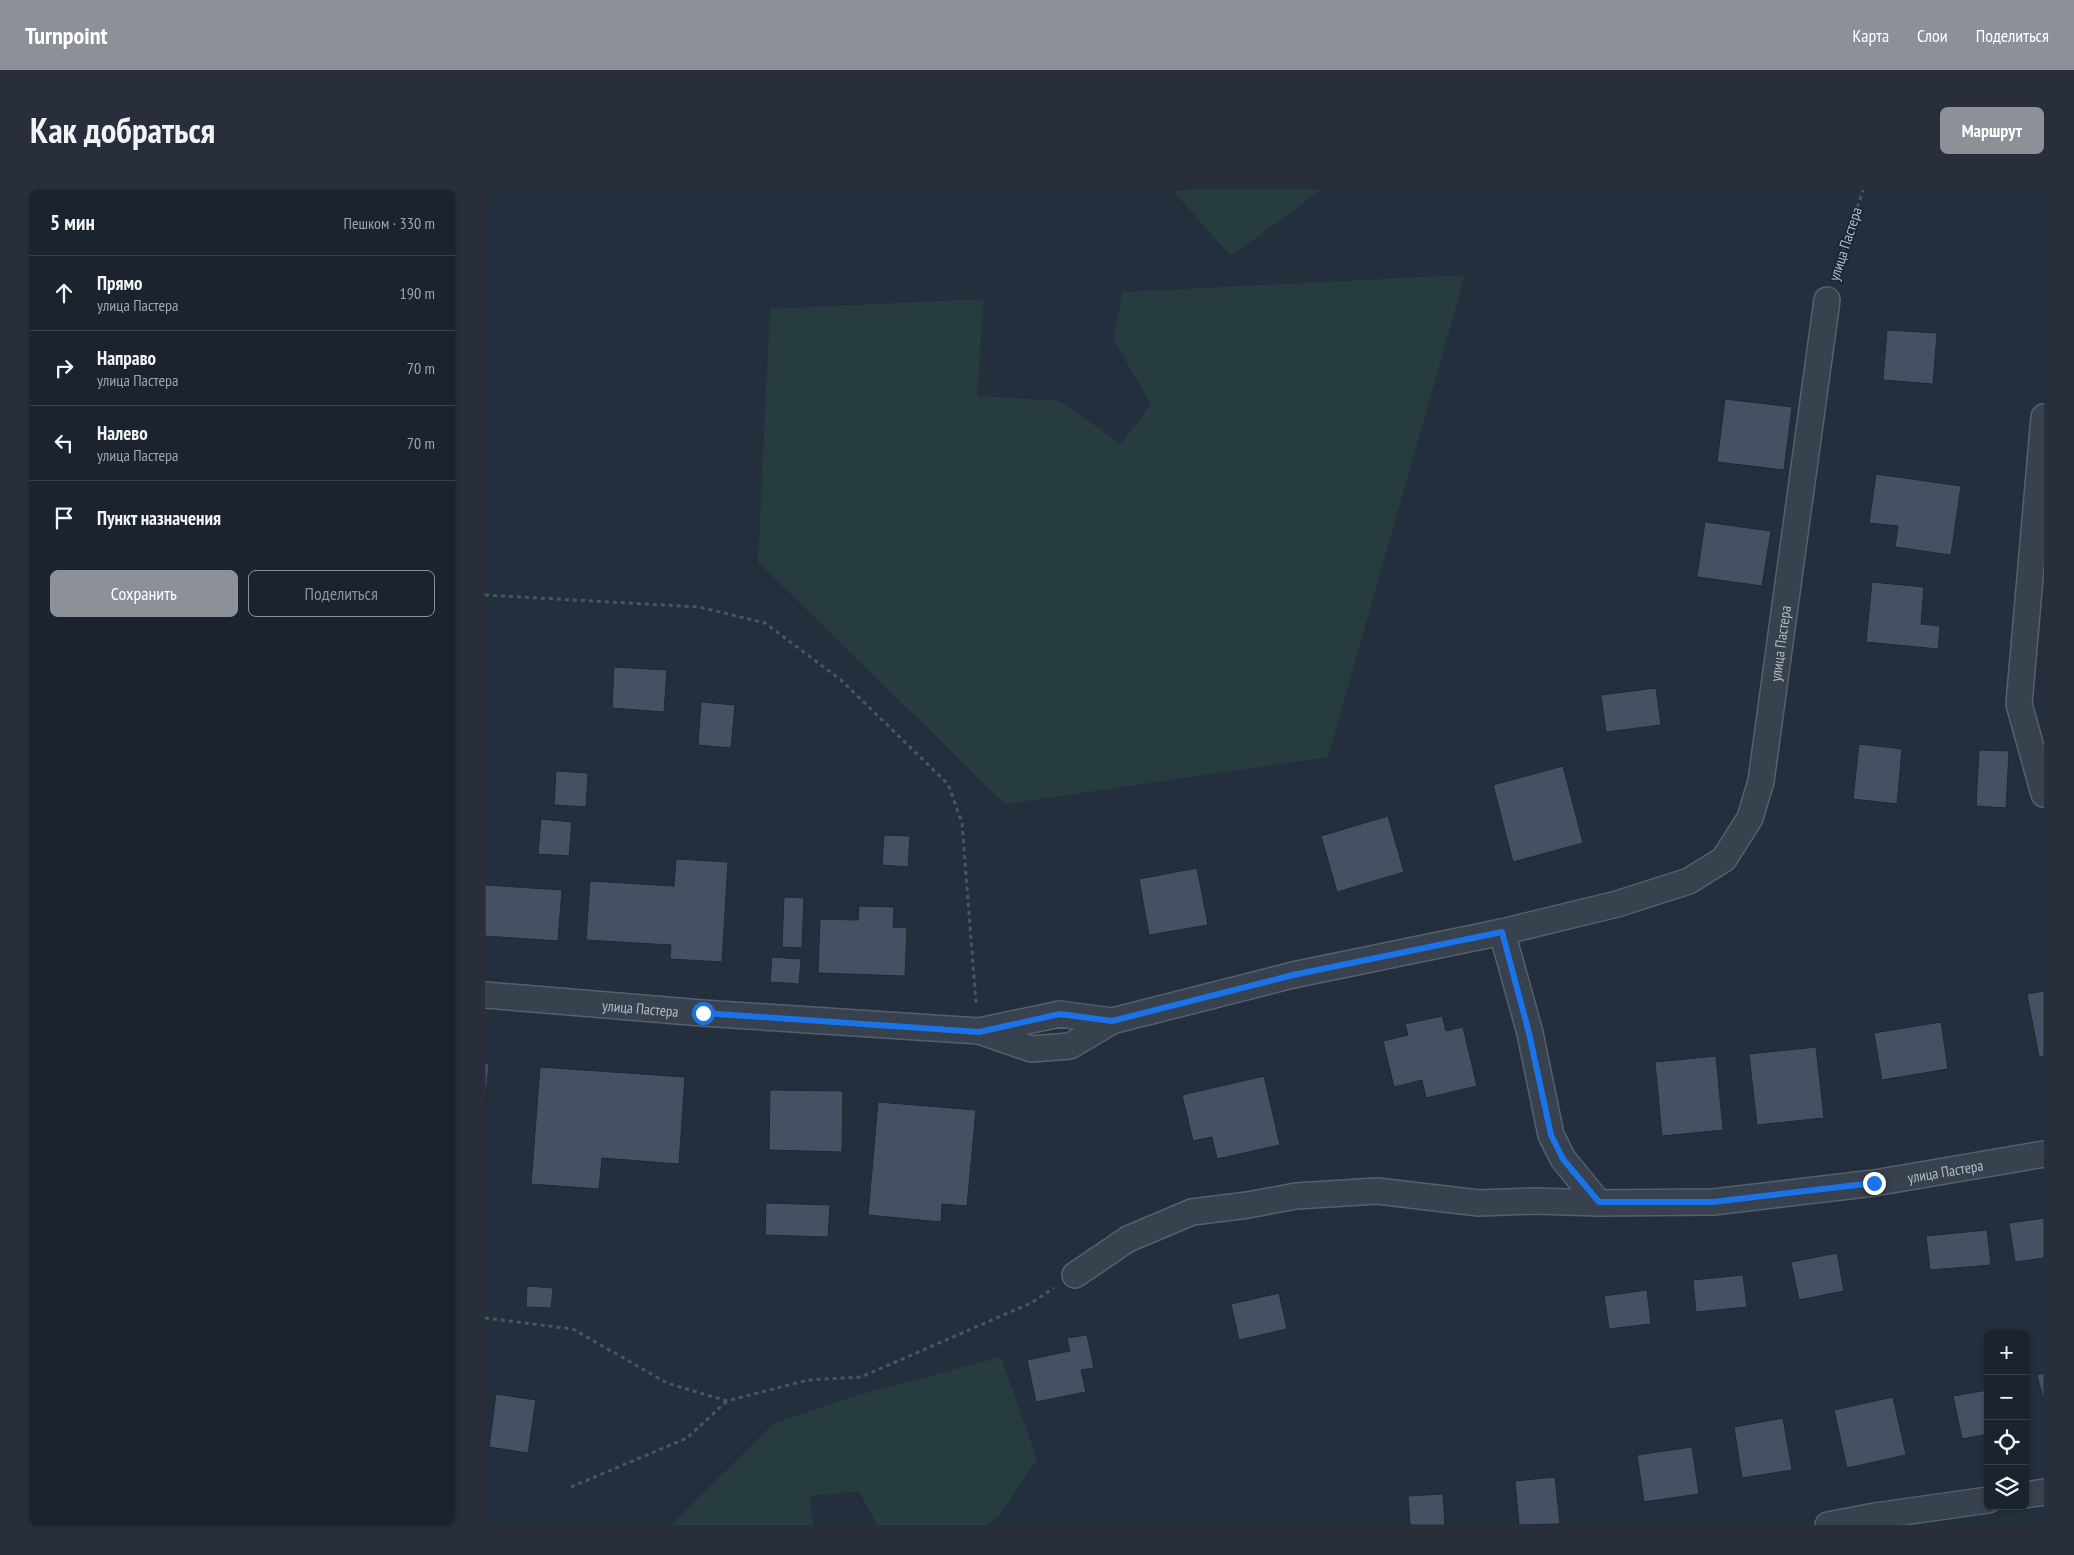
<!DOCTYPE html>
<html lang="ru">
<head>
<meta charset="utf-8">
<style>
  :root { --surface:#1b232e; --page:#282f3a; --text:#f1f3f6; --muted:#a0a4aa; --line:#39404a; --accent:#8c9099 }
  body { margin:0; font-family:"PT Sans Narrow",sans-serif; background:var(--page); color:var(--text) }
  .controls { position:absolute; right:15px; bottom:15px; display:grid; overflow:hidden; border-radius:8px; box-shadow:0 1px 4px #0004 }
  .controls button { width:45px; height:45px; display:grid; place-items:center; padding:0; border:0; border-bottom:1px solid var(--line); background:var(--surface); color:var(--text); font:25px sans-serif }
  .stop { position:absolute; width:15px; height:15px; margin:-11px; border:4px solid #1a73e8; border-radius:50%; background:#fff }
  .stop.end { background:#1a73e8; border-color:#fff; box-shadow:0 1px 5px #0008 }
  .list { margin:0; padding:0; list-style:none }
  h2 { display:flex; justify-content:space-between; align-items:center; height:65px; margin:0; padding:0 20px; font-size:21px }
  h2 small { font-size:16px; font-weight:400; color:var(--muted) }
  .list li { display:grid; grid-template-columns:32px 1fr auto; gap:15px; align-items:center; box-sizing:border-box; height:75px; padding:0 20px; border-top:1px solid var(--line) }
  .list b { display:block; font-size:19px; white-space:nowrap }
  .list p { margin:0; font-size:16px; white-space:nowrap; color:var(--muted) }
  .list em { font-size:16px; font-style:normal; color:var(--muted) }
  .actions { display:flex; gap:10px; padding:15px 20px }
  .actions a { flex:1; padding:11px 0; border:1px solid var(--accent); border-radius:8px; text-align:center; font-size:18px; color:var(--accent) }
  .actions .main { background:var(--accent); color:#fff }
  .icon { flex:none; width:28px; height:28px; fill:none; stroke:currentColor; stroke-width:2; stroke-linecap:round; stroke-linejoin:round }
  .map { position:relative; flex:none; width:1559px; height:1335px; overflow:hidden; border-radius:8px }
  header { display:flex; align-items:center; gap:30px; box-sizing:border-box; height:70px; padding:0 25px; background:var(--accent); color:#fff }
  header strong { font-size:24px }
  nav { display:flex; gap:28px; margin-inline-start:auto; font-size:18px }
  .intro { display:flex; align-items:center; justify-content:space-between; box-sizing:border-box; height:120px; padding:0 30px }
  h1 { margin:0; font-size:35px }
  .button { padding:12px 22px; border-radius:8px; background:var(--accent); color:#fff; font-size:18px; font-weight:700 }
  main { display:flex; gap:30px; padding:0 30px }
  aside { flex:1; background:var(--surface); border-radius:8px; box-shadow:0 1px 4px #0004 }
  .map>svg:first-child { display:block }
</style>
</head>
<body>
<header>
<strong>Turnpoint</strong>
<nav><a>Карта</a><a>Слои</a><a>Поделиться</a></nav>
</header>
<div class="intro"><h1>Как добраться</h1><a class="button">Маршрут</a></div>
<main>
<aside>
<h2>5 мин<small>Пешком · 330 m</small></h2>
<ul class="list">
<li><svg class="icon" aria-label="ahead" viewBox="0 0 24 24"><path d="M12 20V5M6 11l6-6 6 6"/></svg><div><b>Прямо</b><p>улица Пастера</p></div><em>190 m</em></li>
<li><svg class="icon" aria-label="right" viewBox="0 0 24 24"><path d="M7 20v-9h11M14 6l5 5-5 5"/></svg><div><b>Направо</b><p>улица Пастера</p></div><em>70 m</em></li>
<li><svg class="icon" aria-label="left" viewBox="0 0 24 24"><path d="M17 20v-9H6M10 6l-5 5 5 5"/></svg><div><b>Налево</b><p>улица Пастера</p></div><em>70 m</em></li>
<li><svg class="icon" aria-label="arrive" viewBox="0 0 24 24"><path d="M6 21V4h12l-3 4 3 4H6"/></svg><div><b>Пункт назначения</b></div></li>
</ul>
<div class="actions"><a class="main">Сохранить</a><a>Поделиться</a></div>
</aside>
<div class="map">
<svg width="1559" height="1335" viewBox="0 0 1559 1335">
  <rect width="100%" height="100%" fill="#242f3e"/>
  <!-- green -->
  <path fill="#263c3f" d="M 705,0 L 836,0 L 746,66 L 688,1 Z
    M 980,85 L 843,567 L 520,614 L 273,372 L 285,119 L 499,109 L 492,206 L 575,211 L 636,254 L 666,214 L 628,149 L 638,102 Z
    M 516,1167 L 552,1269 L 515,1325 L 500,1335 L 392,1335 L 374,1301 L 324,1306 L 329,1335 L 186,1335 L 288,1234 L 366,1207 Z"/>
  <!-- building -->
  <path fill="#455162" stroke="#1f2835" d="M 1402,140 L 1452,143 L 1448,194 L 1398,190 Z
    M 1240,209 L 1307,217 L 1299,280 L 1232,272 Z
    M 1391,284 L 1476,296 L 1466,365 L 1410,357 L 1413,336 L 1384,333 Z
    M 1220,332 L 1286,341 L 1277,396 L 1212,387 Z
    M 1387,392 L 1439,397 L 1436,434 L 1455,436 L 1453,459 L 1381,452 Z
    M 129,477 L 182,480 L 179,522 L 127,518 Z
    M 1171,498 L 1176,535 L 1121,542 L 1116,505 Z
    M 216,512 L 250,515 L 246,558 L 213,555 Z
    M 1374,554 L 1417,559 L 1412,614 L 1368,609 Z
    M 1494,560 L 1524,561 L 1521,618 L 1491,616 Z
    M 1078,576 L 1098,653 L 1028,672 L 1008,595 Z
    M 71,581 L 103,583 L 101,617 L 69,615 Z
    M 903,626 L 919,682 L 852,702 L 836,646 Z
    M 56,629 L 87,632 L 84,666 L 53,664 Z
    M 399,645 L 425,646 L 423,677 L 397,675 Z
    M 191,669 L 243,672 L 237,772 L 185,769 L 186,755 L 101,750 L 105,691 L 189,696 Z
    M 712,678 L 723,735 L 664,745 L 654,689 Z
    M 0,695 L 77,700 L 73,751 L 0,746 Z
    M 299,707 L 319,708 L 317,758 L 297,757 Z
    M 374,716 L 409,717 L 408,737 L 422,738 L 420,786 L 333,783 L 335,729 L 373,730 Z
    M 287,767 L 316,769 L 314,794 L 285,792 Z
    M 1559,801 L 1559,866 L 1554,867 L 1542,804 Z
    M 957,826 L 961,841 L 978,837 L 992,896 L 941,908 L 937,890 L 909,897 L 898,851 L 923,845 L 920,834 Z
    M 1456,832 L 1463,879 L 1397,890 L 1389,843 Z
    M 1331,857 L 1339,928 L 1272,935 L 1264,864 Z
    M 1231,866 L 1238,940 L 1177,946 L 1170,872 Z
    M 0,873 L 4,874 L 0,914 Z
    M 55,877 L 200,887 L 194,974 L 117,968 L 114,999 L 46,994 Z
    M 779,886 L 795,955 L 732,969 L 727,947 L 708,951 L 697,905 Z
    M 285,900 L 358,901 L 357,962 L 284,960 Z
    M 393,912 L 491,920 L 482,1016 L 457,1014 L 456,1032 L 383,1025 Z
    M 281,1013 L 345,1015 L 343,1047 L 280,1045 Z
    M 1559,1028 L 1559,1068 L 1530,1072 L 1524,1033 Z
    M 1502,1040 L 1506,1075 L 1445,1080 L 1441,1046 Z
    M 1352,1063 L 1359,1101 L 1314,1110 L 1306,1072 Z
    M 1258,1085 L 1262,1117 L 1211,1122 L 1208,1090 Z
    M 42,1096 L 68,1098 L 66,1118 L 41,1117 Z
    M 1162,1100 L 1166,1134 L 1124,1139 L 1119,1106 Z
    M 794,1103 L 802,1139 L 754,1150 L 746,1114 Z
    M 602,1145 L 609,1178 L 596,1180 L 601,1202 L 551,1212 L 542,1170 L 585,1161 L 582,1148 Z
    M 1559,1183 L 1559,1212 L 1552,1185 Z
    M 1503,1200 L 1503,1244 L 1477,1249 L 1468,1206 Z
    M 11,1204 L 51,1210 L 43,1263 L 4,1257 Z
    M 1408,1207 L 1421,1265 L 1362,1278 L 1349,1220 Z
    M 1298,1228 L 1307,1280 L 1257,1288 L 1249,1237 Z
    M 1207,1257 L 1214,1304 L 1159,1312 L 1152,1265 Z
    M 1070,1287 L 1075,1334 L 1034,1335 L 1030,1291 Z
    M 958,1304 L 960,1335 L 925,1335 L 923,1306 Z"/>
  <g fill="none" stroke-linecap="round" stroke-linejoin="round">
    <!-- minor casing -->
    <g stroke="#565f6c" stroke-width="28">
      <g id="minor">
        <path d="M 1559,227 L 1534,514 L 1559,604"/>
        <path id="s1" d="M 1017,742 L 1045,843 L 1066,945 L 1078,969 L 1114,1013 L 1228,1012 L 1389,993 L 1559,964"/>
        <path id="s2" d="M 0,805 L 217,823 L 494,841 L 575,824 L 627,831 L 808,785 L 1017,742 L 1132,714 L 1204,691 L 1239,669 L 1265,628 L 1276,591 L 1342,110"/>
        <path d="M 494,841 L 546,859 L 585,856 L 627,831"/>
        <path d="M 590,1085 L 643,1049 L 707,1022 L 763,1015 L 811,1006 L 892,1001 L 994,1013 L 1050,1011 L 1114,1013"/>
        <path d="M 1540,1305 L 1559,1302"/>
        <path d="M 1343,1335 L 1390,1326 L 1503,1310"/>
      </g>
    </g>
    <!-- path -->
    <path stroke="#44595c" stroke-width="3" stroke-dasharray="4 4" stroke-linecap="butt" d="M 1350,86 L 1378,0
      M 0,405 L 214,417 L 280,433 L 356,490 L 463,594 L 477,633 L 491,813
      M 0,1128 L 88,1139 L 182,1193 L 242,1211 L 323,1190 L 376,1187 L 546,1113 L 569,1098
      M 86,1297 L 202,1248 L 242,1211"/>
    <!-- minor -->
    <use href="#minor" stroke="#38414e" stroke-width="25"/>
  </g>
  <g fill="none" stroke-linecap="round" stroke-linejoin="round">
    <!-- route -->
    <path stroke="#1a73e8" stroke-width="6" d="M 218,823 L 494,842 L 575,824 L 627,831 L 808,785 L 1017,742 L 1044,843 L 1066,945 L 1078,969 L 1114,1012 L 1228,1012 L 1389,993"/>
  </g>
  <g text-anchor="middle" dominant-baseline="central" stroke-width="4" stroke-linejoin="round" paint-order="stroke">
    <!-- street labels -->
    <g font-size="15" fill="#b4bcc9" stroke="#1d2633">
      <text transform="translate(1360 54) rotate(-72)">улица Пастера</text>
      <text stroke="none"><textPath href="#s2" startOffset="1492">улица Пастера</textPath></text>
      <text stroke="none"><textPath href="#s2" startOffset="156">улица Пастера</textPath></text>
      <text stroke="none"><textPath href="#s1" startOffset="641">улица Пастера</textPath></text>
    </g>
  </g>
</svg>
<div class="controls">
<button>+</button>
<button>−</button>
<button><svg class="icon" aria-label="locate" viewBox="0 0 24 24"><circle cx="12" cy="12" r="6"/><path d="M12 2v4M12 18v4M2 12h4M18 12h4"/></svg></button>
<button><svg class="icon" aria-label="layers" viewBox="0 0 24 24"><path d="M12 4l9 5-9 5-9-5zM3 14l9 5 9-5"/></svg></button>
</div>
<div class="stop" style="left:218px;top:823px"></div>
<div class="stop end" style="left:1389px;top:993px"></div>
</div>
</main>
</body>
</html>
